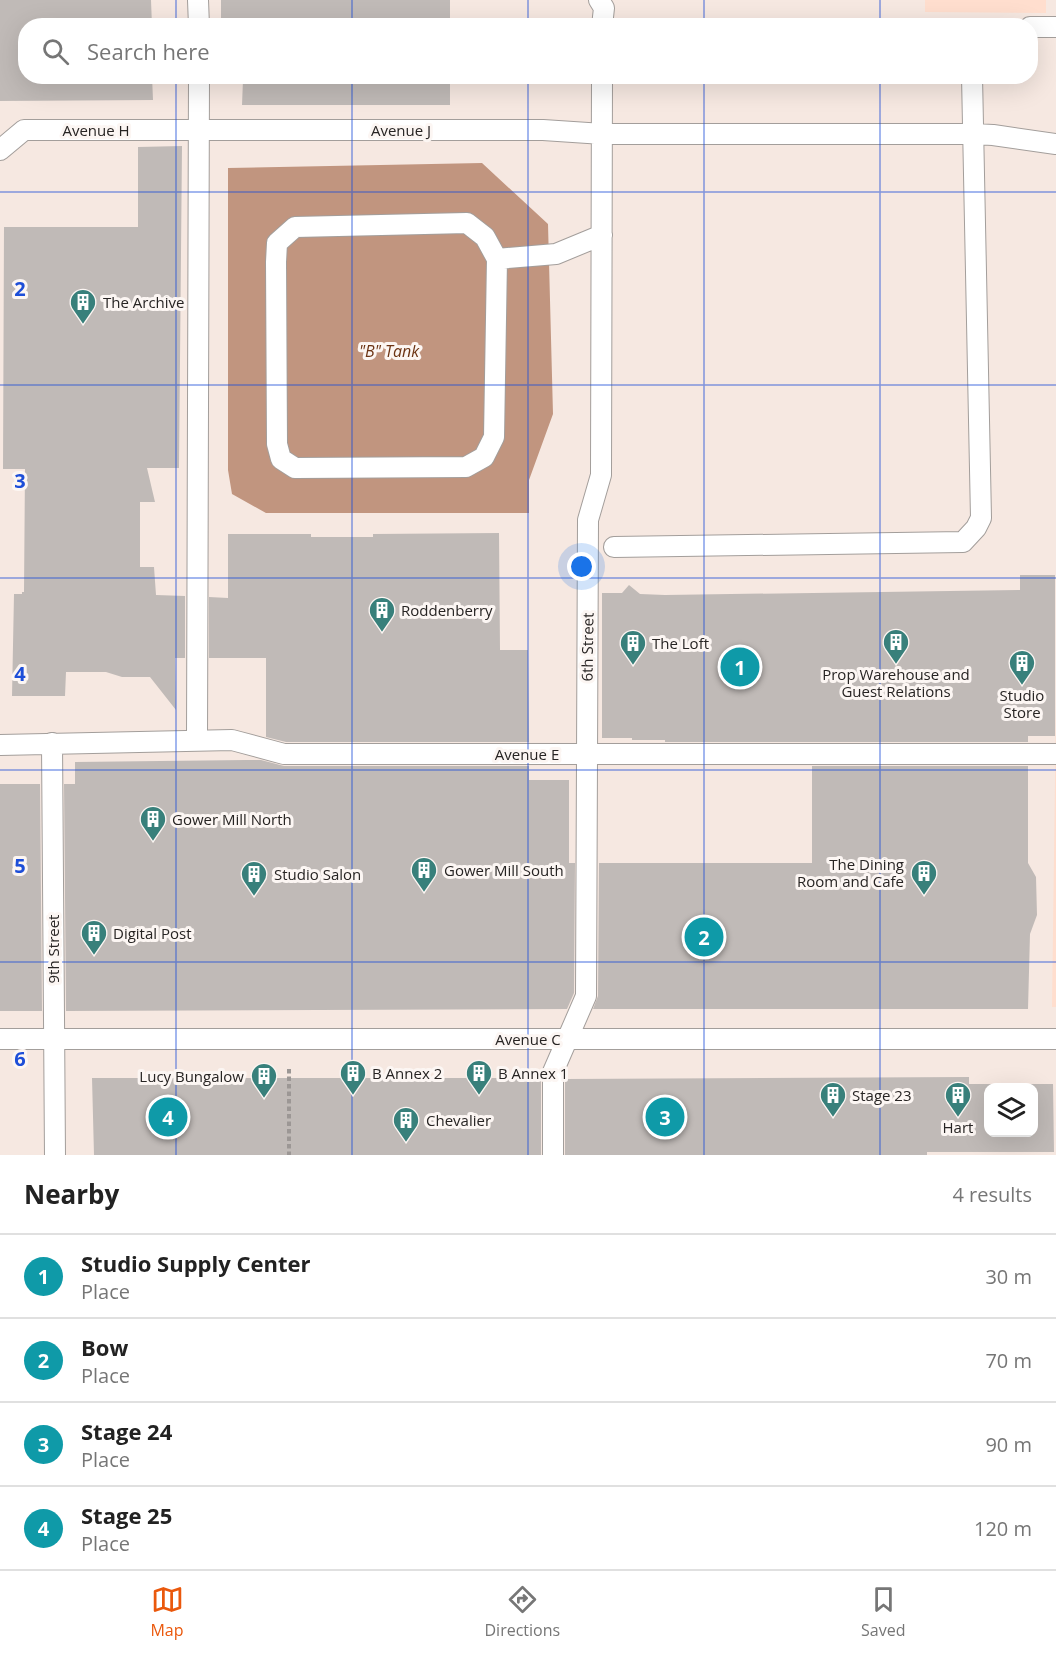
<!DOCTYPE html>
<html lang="en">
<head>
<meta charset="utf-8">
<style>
  :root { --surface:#fff; --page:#f6f6f6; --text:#222; --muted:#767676; --line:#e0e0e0; --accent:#ea580c }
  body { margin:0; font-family:"Open Sans",sans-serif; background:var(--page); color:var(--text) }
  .controls { position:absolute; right:18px; bottom:18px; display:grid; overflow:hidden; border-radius:12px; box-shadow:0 6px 24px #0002 }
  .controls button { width:54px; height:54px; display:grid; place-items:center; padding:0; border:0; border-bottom:2px solid var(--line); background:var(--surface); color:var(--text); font:30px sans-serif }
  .you { position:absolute; left:582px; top:567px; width:21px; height:21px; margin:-15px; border:4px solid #fff; border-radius:50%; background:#1a73e8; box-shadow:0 0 0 9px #1a73e833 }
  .badge { display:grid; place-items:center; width:39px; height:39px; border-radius:50%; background:var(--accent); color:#fff; font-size:20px; font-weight:700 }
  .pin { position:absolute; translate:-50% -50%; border:3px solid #fff; box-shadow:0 2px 6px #0006 }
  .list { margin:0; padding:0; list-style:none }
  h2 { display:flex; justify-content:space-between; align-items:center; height:78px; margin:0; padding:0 24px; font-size:26px }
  h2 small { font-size:20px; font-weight:400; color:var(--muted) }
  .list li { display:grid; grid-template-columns:39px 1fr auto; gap:18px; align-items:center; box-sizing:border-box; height:84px; padding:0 24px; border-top:2px solid var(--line) }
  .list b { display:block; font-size:22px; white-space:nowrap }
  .list p { margin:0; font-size:20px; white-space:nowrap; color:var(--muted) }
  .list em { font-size:20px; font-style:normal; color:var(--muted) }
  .icon { flex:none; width:33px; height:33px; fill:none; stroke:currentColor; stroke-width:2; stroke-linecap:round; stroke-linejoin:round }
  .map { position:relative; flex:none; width:1056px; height:1155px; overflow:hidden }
  .search { position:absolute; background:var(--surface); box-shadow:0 6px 24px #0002; left:18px; right:18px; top:18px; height:66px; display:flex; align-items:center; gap:15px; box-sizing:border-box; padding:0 21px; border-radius:24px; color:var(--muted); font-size:22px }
  .sheet { height:414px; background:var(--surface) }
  nav { display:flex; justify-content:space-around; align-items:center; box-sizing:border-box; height:84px; border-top:2px solid var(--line); background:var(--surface); font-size:16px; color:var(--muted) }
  nav a { display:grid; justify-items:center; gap:3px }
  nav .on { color:var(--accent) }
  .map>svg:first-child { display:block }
</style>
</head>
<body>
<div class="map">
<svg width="1056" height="1155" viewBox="0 0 1056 1155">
  <rect width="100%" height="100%" fill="#fcf6f3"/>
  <!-- built -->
  <path fill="#f6e8e1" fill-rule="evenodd" d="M 0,0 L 1056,0 L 1056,1155 L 0,1155 ZM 26,26 L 1030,26 L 1030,76 L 26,76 ZM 988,1088 L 1034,1088 L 1034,1132 L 988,1132 Z"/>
  <!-- green -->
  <path fill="#ffdece" d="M 925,0 L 1046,0 L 1046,13 L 925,12 Z
    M 1056,705 L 1056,1007 L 1052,1007 Z"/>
  <!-- water -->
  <path fill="#c1957f" d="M 482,163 L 548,224 L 553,414 L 529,480 L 529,513 L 266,513 L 232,494 L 228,470 L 228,168 Z"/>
  <!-- building -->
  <path fill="#c0bab7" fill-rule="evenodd" d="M 0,0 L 151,0 L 152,26 L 26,26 L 26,76 L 152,76 L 153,100 L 0,101 Z
    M 221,0 L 450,0 L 450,26 L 221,26 Z
    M 221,76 L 450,76 L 450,105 L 242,105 L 243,80 L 221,80 Z
    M 182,146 L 179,468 L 147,468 L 155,502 L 140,502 L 140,567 L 154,567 L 156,595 L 185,596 L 185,658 L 175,658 L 176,710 L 150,677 L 122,677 L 106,672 L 66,672 L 65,696 L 12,696 L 14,594 L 22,594 L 22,592 L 24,592 L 25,469 L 3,469 L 4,227 L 138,227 L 138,147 Z
    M 499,533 L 500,650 L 528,650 L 529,742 L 286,742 L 266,737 L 266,658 L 209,658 L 209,597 L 228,598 L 228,534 L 311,534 L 311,537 L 373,537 L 373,534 Z
    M 1020,575 L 1055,575 L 1055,736 L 1028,736 L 1028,742 L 665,742 L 665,740 L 632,740 L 632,738 L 602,738 L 602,593 L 622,593 L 629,585 L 640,594 L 665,595 L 1020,590 Z
    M 246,760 L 261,760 L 284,766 L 529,766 L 529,780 L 569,780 L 569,863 L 575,863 L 574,993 L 567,1009 L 66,1011 L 64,784 L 75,784 L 75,762 Z
    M 812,766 L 1028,766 L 1028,863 L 1036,877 L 1037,915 L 1030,934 L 1028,1009 L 593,1009 L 598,996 L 599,863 L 812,863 Z
    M 0,784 L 40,784 L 42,1011 L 0,1011 Z
    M 969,1077 L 969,1084 L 1053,1084 L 1054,1152 L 927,1152 L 927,1155 L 565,1155 L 565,1079 ZM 988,1088 L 1034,1088 L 1034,1132 L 988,1132 Z
    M 92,1078 L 535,1078 L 541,1079 L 541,1155 L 94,1155 Z"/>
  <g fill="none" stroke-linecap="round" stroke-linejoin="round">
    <!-- service casing -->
    <g stroke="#a39e9b" stroke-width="22">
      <path id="service" d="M 198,0 L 199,26
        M 599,0 L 604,8 L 602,26
        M 1030,27 L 1056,27
        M 0,150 L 24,130 L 543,130 L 603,134 L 973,134 L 993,135 L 1056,144
        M 497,259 L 494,437 L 484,457 L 466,467 L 295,468 L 281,459 L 277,444 L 276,262 L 277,243 L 295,227 L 467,223 L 485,237 L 497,259 L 556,254 L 602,235
        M 614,547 L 963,542 L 976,528 L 981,518 L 972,76
        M 197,740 L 199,76
        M 52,743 L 55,1155
        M 0,745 L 232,740 L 284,754 L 1056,754
        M 0,1039 L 1056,1039
        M 553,1155 L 553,1072 L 586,996 L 588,520 L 601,475 L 602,76"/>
    </g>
    <!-- path -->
    <path stroke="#9c9795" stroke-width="4" stroke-dasharray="4.5 3" stroke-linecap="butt" d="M 289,1069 L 289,1155"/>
    <!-- service -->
    <use href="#service" stroke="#fff" stroke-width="20"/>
  </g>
  <!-- grid -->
  <path fill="none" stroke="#1d4ed8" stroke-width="1.5" stroke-opacity="0.55" d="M 176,0 L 176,26M 352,0 L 352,26M 528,0 L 528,26M 704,0 L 704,26M 880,0 L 880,26M 176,76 L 176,1155M 352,76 L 352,1155M 528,76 L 528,1155M 704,76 L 704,1155M 880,76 L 880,1155M 0,192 L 1056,192M 0,385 L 1056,385M 0,578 L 1056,578M 0,770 L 1056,770M 0,962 L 1056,962"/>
  <!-- icons -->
  <defs>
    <g id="building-pin" transform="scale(1.35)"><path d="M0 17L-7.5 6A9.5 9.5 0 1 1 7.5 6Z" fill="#38807b" stroke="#fcf6f3"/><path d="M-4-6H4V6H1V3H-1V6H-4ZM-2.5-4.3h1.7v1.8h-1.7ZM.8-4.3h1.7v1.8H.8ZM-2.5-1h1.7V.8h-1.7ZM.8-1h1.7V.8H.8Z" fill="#fff"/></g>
  </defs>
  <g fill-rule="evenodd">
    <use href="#building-pin" x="83" y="302"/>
    <use href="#building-pin" x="382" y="610"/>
    <use href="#building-pin" x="896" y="642"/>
    <use href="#building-pin" x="633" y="643"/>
    <use href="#building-pin" x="1022" y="663"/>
    <use href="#building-pin" x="153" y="819"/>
    <use href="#building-pin" x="424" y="870"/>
    <use href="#building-pin" x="924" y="873"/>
    <use href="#building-pin" x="254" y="874"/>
    <use href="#building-pin" x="94" y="933"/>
    <use href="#building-pin" x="353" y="1073"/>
    <use href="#building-pin" x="479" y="1073"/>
    <use href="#building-pin" x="264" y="1076"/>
    <use href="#building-pin" x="833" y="1095"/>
    <use href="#building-pin" x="958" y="1095"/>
    <use href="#building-pin" x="406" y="1120"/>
  </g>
  <g text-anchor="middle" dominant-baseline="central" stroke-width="6" stroke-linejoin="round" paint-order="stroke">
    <!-- street labels -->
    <g font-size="15" fill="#272423" stroke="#fcf6f3">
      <text x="96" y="130">Avenue H</text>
      <text x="401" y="130">Avenue J</text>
      <text transform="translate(587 647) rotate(-89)">6th Street</text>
      <text x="527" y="754">Avenue E</text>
      <text transform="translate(53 949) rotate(-90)">9th Street</text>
      <text x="528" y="1039">Avenue C</text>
    </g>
    <!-- poi labels -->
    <g font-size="15" fill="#272423" stroke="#fcf6f3" text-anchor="start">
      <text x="103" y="302">The Archive</text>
      <text x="401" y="610">Roddenberry</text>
      <text x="652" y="643">The Loft</text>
      <text x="896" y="674" text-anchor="middle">Prop Warehouse and<tspan x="896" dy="17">Guest Relations</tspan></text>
      <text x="1022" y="695" text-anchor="middle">Studio<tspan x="1022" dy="17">Store</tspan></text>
      <text x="172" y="819">Gower Mill North</text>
      <text x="904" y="864" text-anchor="end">The Dining<tspan x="904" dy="17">Room and Cafe</tspan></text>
      <text x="444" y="870">Gower Mill South</text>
      <text x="274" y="874">Studio Salon</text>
      <text x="113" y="933">Digital Post</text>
      <text x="372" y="1073">B Annex 2</text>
      <text x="498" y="1073">B Annex 1</text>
      <text x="244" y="1076" text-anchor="end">Lucy Bungalow</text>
      <text x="852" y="1095">Stage 23</text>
      <text x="426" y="1120">Chevalier</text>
      <text x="958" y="1127" text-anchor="middle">Hart</text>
    </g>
    <!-- water labels -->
    <g font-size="16" font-style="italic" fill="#6d3414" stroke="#fcf6f3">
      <text x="389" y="351">"B" Tank</text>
    </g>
  </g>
  <g font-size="20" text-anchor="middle" font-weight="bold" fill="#1d4ed8" stroke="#fcf6f3" stroke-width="6" stroke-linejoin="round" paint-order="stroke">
    <text x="20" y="296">2</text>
    <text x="20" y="488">3</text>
    <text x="20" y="681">4</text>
    <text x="20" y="873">5</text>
    <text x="20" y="1066">6</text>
  </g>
</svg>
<div class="controls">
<button><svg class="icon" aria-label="layers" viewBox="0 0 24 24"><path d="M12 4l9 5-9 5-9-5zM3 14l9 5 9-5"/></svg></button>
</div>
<div class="you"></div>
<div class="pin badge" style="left:740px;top:667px;background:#0f9aa8">1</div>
<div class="pin badge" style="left:704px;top:937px;background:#0f9aa8">2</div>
<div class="pin badge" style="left:665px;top:1117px;background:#0f9aa8">3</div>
<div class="pin badge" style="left:168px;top:1117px;background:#0f9aa8">4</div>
<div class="search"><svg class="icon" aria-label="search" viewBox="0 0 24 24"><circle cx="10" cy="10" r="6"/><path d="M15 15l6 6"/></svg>Search here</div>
</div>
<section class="sheet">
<h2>Nearby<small>4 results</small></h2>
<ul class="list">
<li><span class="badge" style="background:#0f9aa8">1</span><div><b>Studio Supply Center</b><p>Place</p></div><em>30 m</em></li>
<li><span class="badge" style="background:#0f9aa8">2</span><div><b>Bow</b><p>Place</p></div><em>70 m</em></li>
<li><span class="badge" style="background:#0f9aa8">3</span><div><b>Stage 24</b><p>Place</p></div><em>90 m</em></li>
<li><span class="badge" style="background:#0f9aa8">4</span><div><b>Stage 25</b><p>Place</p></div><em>120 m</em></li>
</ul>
</section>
<nav>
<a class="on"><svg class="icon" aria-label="map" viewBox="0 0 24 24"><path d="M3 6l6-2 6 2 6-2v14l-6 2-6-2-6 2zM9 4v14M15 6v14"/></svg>Map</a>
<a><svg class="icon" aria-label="directions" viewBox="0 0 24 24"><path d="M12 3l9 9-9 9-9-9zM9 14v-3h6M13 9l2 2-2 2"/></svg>Directions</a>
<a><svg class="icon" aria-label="saved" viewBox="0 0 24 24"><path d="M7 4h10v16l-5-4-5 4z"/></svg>Saved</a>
</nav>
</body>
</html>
